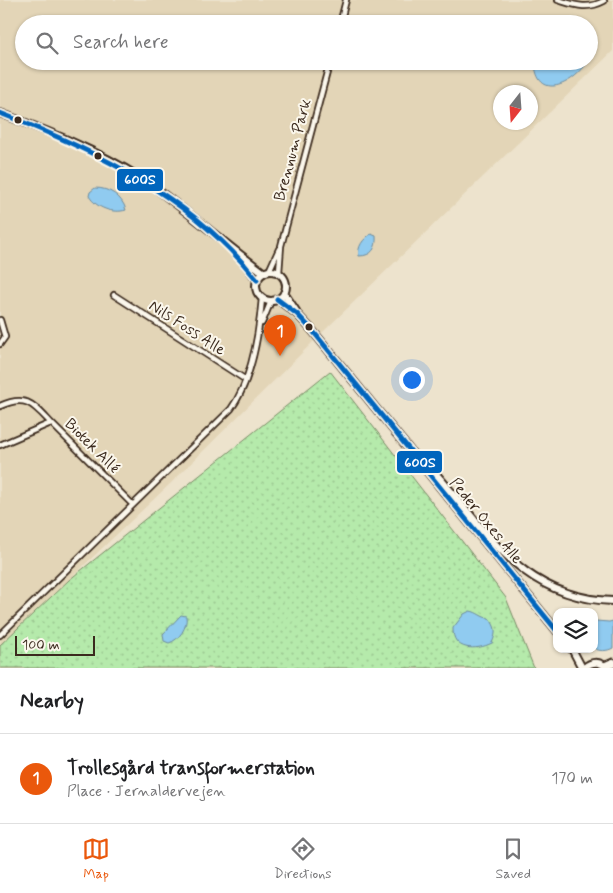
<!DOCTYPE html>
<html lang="en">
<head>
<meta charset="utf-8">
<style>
  :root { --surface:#fff; --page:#f6f6f6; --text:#202124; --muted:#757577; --line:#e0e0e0; --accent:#ea580c }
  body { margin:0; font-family:Mynerve,sans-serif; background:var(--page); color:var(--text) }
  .controls { position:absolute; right:15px; bottom:15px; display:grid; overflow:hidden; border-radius:10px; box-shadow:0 1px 4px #0004 }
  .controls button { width:45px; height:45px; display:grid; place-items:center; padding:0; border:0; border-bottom:1px solid var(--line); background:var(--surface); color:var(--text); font:25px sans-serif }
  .compass { position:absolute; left:493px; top:85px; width:45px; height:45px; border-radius:50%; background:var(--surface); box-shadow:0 1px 4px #0004; rotate:197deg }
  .scale { position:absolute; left:15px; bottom:12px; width:80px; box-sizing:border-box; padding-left:5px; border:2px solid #3b2a1e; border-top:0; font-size:14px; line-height:18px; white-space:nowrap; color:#3b2a1e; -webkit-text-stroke:4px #fbf7ec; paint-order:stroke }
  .you { position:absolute; left:411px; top:379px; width:18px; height:18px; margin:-12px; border:4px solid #fff; border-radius:50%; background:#1a73e8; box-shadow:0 0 0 8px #1a73e833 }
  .badge { display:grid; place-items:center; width:32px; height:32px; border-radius:50%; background:var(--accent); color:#fff; font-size:16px; font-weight:700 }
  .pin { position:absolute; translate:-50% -41px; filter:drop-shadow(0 1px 2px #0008) }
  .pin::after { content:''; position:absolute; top:26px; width:18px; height:15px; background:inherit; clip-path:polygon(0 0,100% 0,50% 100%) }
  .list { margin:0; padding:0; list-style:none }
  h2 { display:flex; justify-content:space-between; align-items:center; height:65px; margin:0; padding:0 20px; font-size:21px }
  h2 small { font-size:16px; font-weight:400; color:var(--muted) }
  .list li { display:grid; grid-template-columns:32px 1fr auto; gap:15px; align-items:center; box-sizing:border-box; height:90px; padding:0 20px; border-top:1px solid var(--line) }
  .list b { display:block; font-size:19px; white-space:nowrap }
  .list p { margin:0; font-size:16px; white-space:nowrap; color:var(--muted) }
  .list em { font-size:16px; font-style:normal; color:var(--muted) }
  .icon { flex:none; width:28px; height:28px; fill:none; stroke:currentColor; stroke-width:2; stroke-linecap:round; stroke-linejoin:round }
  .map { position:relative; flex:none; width:613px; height:668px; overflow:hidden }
  .search { position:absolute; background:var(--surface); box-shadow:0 1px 4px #0004; left:15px; right:15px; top:15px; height:55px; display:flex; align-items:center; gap:12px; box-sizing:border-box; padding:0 18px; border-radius:28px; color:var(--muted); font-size:19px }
  .sheet { height:155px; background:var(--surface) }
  nav { display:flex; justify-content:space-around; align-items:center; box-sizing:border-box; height:70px; border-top:1px solid var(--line); background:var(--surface); font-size:14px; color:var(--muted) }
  nav a { display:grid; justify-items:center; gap:2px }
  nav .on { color:var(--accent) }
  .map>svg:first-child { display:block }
</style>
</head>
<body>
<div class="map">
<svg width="613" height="668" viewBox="0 0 613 668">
  <defs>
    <pattern id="grass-dots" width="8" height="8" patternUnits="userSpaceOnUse" patternTransform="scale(1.25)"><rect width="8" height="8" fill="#b5eaab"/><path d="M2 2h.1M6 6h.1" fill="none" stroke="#9dc993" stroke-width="1.8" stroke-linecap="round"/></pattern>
  </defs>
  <rect width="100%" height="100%" fill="#ede3cd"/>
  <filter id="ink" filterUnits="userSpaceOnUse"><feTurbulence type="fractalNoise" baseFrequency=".02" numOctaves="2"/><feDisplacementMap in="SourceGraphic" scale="10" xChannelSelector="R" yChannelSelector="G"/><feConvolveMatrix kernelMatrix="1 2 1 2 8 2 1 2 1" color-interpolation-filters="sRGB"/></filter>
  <g filter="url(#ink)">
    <!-- built -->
    <path fill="#e3d5b7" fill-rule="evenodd" d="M 0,0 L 613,0 L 613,51 L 325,330 L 171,483 L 0,645 ZM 24,24 L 589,24 L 589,61 L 24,61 ZM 500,92 L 530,92 L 530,122 L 500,122 Z"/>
    <!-- grass -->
    <path fill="url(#grass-dots)" stroke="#788a64" d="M 330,371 L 506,598 L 534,668 L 0,668 L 0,645 L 69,580 Z"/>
    <!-- water -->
    <path fill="#90cbf0" stroke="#6e8b9c" d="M 539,61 L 549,66 L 558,67 L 569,61 L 588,61 C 576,82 539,103 535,65 Z
      M 95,188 C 109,188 122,196 126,210 C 113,214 96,208 89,196 L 90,192 Z
      M 371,234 L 376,236 C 377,248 372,256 359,256 C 357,247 363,239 371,234 Z
      M 470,611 C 478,612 482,618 489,618 C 496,627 497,632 492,643 C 476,651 452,651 453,628 L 464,614 Z
      M 181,615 L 186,616 C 188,627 179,640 169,643 L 164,641 L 163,634 Z
      M 596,621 L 609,622 L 613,621 L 613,648 C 608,651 599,652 594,648 L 594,622 Z"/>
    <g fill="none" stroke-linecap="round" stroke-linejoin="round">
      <!-- street casing -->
      <g stroke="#3b2a1e" stroke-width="8">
        <path id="street" d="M 558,0 C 575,5 587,10 604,1
          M 340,24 L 346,0
          M 269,271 L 279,249
          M 279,273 L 281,246 L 330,61
          M 114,295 L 246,380
          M 0,320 L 5,337 L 0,344
          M 262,323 L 271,301
          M 0,406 C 26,394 33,404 51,423
          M 0,445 L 51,423 L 133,505
          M 0,635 L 231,409 C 252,380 259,334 262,298"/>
      </g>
      <!-- secondary casing -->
      <g stroke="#3b2a1e" stroke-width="10">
        <path id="secondary" d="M 0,113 C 47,131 96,150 139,177 C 183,206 221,241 263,272
          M 240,258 L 257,280
          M256 286a15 15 0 1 1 30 0a15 15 0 1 1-30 0Z
          M 284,293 L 296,311
          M 277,299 L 297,314 L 312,330 L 557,631
          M 419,456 C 482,518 512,598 613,601
          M 572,649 L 582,668
          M 584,668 C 592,661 600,661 607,668"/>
      </g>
      <!-- highway casing -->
      <g stroke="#3b2a1e" stroke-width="11">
        <path id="highway" d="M 606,666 L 613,663"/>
      </g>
      <!-- street -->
      <use href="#street" stroke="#fbf7ec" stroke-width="4.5"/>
      <!-- secondary -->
      <use href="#secondary" stroke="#fbf7ec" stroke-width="6"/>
      <!-- highway -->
      <use href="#highway" stroke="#fbf7ec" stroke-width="8"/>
      <!-- bus-1 casing -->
      <g stroke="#fbf7ec" stroke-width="9">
        <path id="bus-1" d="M 0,113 C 95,150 193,198 257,280
          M 277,299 L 297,314 L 312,330 L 557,631"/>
      </g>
      <!-- bus-1 -->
      <use href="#bus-1" stroke="#0065bd" stroke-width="5"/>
    </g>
  </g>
  <!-- markers -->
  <g fill="#3b2a1e" stroke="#fbf7ec" stroke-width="2">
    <circle cx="18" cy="120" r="4.5"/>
    <circle cx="98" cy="156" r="4.5"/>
    <circle cx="309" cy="327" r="4.5"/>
  </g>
  <g text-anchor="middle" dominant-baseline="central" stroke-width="4" stroke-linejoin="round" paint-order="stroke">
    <!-- street labels -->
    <g font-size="16" fill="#3b2a1e" stroke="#fbf7ec">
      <text transform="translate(293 150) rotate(-75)">Brennum Park</text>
      <text transform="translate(187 328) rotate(33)">Nils Foss Alle</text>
      <text transform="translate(92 446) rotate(45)">Biotek Allé</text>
      <text transform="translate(486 521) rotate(51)">Peder Oxes Alle</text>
    </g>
  </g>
  <g stroke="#fbf7ec" stroke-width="2">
    <rect x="116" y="168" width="48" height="24" rx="5" fill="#0065bd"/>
    <rect x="396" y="450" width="47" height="24" rx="5" fill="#0065bd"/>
  </g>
  <g font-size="14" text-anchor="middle" font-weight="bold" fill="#fff">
    <text x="140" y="184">600S</text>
    <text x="420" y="467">600S</text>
  </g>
</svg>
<div class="controls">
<button><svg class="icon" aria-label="layers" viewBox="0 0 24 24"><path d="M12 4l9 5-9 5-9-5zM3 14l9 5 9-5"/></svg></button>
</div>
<svg class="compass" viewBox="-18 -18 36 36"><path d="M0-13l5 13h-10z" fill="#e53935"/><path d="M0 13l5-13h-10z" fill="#757577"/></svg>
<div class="scale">100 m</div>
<div class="you"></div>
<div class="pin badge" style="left:280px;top:356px">1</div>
<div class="search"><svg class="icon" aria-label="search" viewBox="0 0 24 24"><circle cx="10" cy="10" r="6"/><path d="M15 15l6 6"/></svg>Search here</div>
</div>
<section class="sheet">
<h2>Nearby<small></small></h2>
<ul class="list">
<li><span class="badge">1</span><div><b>Trollesgård transformerstation</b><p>Place · Jernaldervejen</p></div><em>170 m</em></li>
</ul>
</section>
<nav>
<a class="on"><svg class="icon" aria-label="map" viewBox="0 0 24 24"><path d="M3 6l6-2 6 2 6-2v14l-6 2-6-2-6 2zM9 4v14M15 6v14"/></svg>Map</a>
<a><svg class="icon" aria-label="directions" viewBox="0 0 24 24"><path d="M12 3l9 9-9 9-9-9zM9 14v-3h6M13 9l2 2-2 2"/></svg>Directions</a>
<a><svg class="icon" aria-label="saved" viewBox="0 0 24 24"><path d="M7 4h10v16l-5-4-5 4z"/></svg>Saved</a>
</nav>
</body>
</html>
